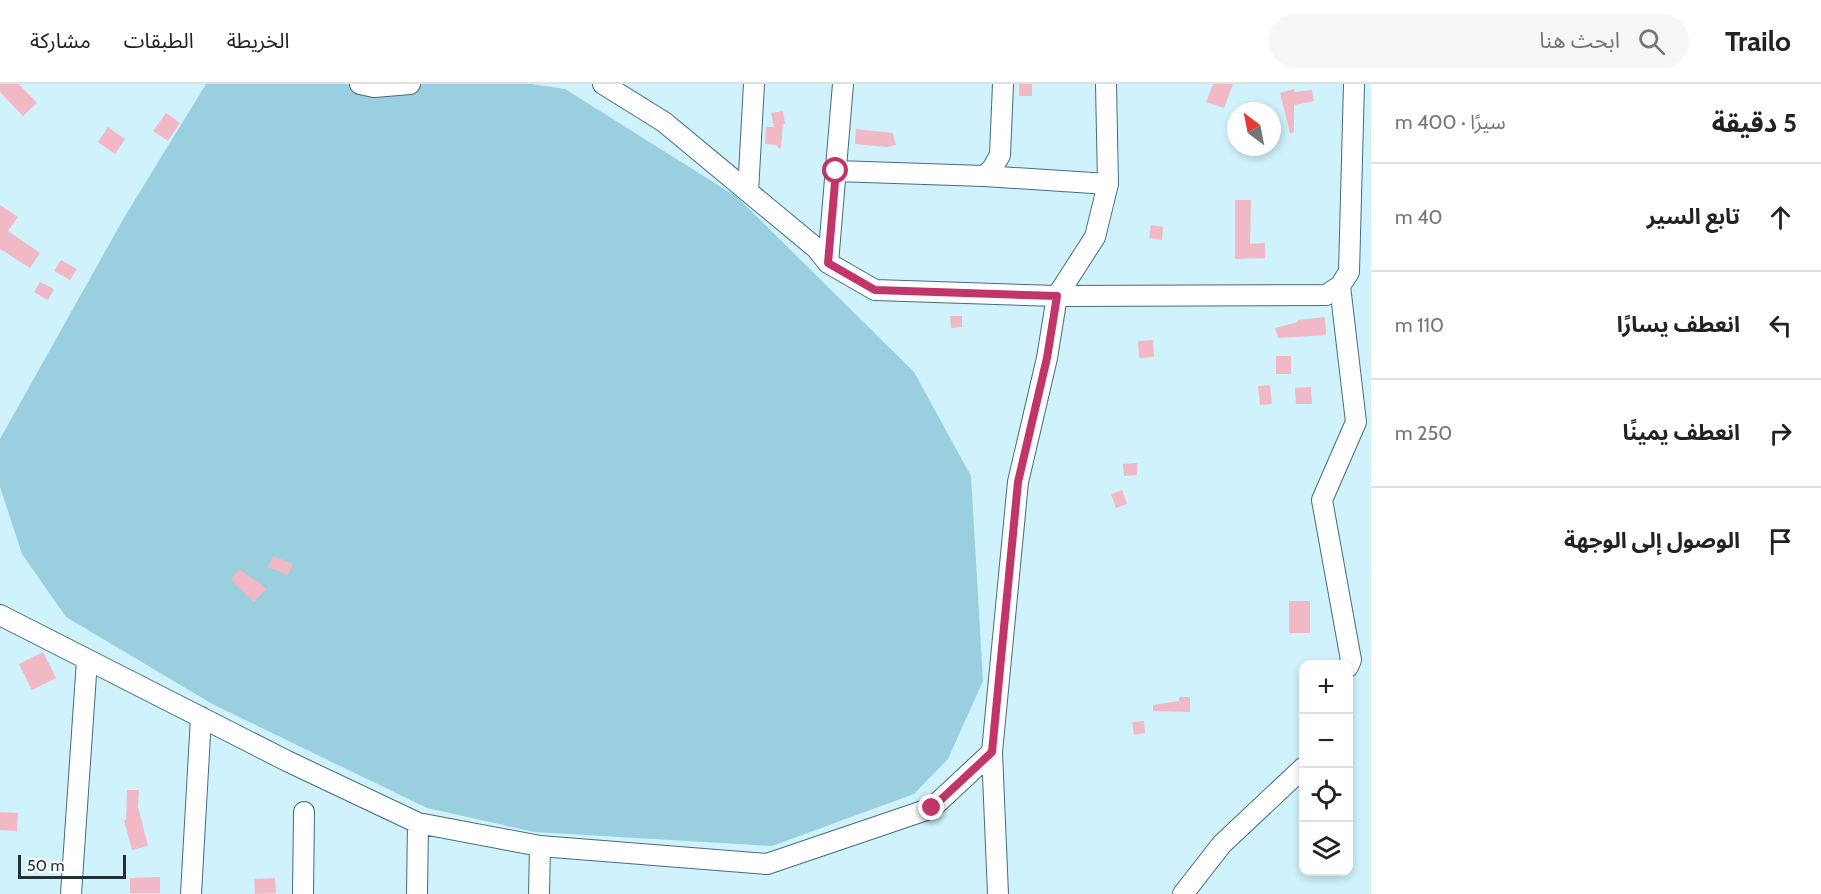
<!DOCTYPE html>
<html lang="ar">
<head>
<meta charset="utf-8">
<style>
  :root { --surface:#fff; --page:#f6f6f6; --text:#222; --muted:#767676; --line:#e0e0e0 }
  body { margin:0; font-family:Cabin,"Noto Sans Arabic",sans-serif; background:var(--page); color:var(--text); direction:rtl }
  .controls { position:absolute; right:18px; bottom:18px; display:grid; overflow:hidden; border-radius:12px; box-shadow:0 3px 9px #0003 }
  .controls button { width:54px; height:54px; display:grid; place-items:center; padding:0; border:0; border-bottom:2px solid var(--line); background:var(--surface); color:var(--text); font:30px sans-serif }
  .compass { position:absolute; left:1227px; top:18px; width:54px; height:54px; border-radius:50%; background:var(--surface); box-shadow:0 3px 9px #0003; rotate:328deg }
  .scale { position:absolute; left:18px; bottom:15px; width:108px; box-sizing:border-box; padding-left:6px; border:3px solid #203237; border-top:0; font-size:16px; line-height:21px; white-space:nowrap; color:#203237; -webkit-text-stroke:4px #fff; paint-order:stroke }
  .stop { position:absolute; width:18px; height:18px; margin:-14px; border:4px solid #c13569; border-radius:50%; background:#fff }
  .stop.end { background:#c13569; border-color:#fff; box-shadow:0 2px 6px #0008 }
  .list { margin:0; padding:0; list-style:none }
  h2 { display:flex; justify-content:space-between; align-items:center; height:78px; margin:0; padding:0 24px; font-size:26px }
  h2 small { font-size:20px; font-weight:400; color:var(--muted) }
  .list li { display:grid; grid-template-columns:39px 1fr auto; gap:18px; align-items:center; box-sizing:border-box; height:108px; padding:0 24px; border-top:2px solid var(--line) }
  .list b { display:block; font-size:22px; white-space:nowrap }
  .list em { font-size:20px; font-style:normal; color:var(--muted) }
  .icon { flex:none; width:33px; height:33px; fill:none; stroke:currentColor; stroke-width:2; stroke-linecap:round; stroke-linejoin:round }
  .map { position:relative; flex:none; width:1371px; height:810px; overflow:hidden; direction:ltr }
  header { display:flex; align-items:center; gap:36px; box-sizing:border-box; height:84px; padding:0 30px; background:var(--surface); border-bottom:2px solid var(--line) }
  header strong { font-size:28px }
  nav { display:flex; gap:33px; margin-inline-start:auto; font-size:21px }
  .search { width:420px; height:54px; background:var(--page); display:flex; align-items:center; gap:15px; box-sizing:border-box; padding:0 21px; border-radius:33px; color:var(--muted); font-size:22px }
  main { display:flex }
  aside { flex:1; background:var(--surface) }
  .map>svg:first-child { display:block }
</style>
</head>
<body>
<header>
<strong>Trailo</strong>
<div class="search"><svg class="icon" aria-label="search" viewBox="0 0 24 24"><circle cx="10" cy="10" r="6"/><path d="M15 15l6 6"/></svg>ابحث هنا</div>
<nav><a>الخريطة</a><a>الطبقات</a><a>مشاركة</a></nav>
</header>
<main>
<aside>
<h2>5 دقيقة<small>سيرًا · 400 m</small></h2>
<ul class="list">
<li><svg class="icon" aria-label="ahead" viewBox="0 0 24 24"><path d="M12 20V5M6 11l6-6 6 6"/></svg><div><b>تابع السير</b></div><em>40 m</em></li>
<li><svg class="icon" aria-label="left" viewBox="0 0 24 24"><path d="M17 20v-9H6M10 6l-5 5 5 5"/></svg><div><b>انعطف يسارًا</b></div><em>110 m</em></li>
<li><svg class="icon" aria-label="right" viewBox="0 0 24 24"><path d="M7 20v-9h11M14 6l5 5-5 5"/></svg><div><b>انعطف يمينًا</b></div><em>250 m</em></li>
<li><svg class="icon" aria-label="arrive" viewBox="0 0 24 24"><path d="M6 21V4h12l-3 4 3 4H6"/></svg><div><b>الوصول إلى الوجهة</b></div></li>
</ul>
</aside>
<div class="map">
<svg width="1371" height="810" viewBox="0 0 1371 810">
  <rect width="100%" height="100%" fill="#cff2fd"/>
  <!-- green -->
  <path fill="#9acfe0" d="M 206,0 L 531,0 L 565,5 L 737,113 L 914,288 L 971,392 L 983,597 L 948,675 L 914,710 L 772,762 L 534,748 L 427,724 L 214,621 L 66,533 L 22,470 L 0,403 L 0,355 L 125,132 Z"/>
  <!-- building -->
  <path fill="#f1b9c6" d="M 0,0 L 19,0 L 37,19 L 23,32 L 0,8 Z
    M 1019,0 L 1032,0 L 1032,12 L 1019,12 Z
    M 1213,0 L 1233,0 L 1224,24 L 1206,18 Z
    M 1294,5 L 1295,8 L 1312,6 L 1314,17 L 1294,21 L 1294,48 L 1290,49 L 1280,9 Z
    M 783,27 L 785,40 L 783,40 L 781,64 L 778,64 L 777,61 L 765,60 L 766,43 L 774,43 L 771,29 Z
    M 166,29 L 180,39 L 168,57 L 153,47 Z
    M 108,43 L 125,55 L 115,70 L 98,58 Z
    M 856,45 L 893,49 L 896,61 L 887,63 L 855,60 Z
    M 1235,116 L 1251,116 L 1250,160 L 1265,159 L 1265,174 L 1235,175 Z
    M 0,121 L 18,133 L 8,147 L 40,169 L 30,184 L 0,165 Z
    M 1151,141 L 1163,143 L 1162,156 L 1149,154 Z
    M 61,176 L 77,185 L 70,196 L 54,187 Z
    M 40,198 L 54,205 L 48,216 L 34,208 Z
    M 950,232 L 962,232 L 962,243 L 951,244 Z
    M 1325,233 L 1326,251 L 1278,254 L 1275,244 L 1298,238 L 1298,236 Z
    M 1153,256 L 1154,273 L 1139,274 L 1138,257 Z
    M 1276,272 L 1291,272 L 1291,290 L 1276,290 Z
    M 1270,301 L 1272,320 L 1260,321 L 1258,302 Z
    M 1311,303 L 1312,320 L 1296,320 L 1295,304 Z
    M 1137,379 L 1137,391 L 1124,392 L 1123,380 Z
    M 1122,406 L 1127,420 L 1116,424 L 1111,410 Z
    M 273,472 L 293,480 L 288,491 L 268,483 Z
    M 239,485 L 256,497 L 257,496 L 266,505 L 254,518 L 231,496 Z
    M 1289,517 L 1310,517 L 1310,549 L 1289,549 Z
    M 43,568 L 56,594 L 32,606 L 19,580 Z
    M 1179,613 L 1190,613 L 1190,628 L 1153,627 L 1153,621 L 1179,617 Z
    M 1144,637 L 1145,649 L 1134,651 L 1132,638 Z
    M 127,706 L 139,706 L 138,723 L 148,762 L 132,766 L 124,736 L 126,736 Z
    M 0,728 L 18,729 L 17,747 L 0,746 Z
    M 160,793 L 160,809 L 130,809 L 130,794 Z
    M 275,794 L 276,809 L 255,810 L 254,795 Z"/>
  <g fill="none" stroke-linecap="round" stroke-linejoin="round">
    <!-- minor casing -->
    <g stroke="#456d7a" stroke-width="22">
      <path id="minor" d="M 360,0 L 374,3 L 410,0
        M 603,0 L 664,38 L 816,164 L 828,179 L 875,206 L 1057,212 L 1326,211 L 1340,202 L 1349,188 L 1354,0
        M 836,87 L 984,92 L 992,85 L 1000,71 L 1003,0
        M 984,92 L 1108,100
        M 748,108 L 754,0
        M 828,179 L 843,0
        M 1340,202 L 1356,338 L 1322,416 L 1351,576 L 1348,583
        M 0,531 L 287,677 L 418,739 L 540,762 L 767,780 L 932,724 L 992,668
        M 71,810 L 87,576
        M 191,810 L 201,633
        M 303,810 L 304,728
        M 417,810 L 418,739
        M 539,810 L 540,762
        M 998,810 L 992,668 L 1018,398 L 1047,274 L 1057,212 L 1095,153 L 1108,100 L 1106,0
        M 1183,810 L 1222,760 L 1304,683"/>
    </g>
    <!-- minor -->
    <use href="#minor" stroke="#fff" stroke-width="20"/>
  </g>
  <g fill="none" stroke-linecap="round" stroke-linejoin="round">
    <!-- route -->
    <path stroke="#c13569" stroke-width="8" d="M 836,87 L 828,179 L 875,206 L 1057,212 L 1047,274 L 1018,398 L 992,668 L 932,724"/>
  </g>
</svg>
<div class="controls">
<button>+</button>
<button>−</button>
<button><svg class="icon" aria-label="locate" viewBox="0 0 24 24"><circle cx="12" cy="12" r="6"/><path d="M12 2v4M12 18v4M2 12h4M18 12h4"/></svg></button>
<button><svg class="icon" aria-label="layers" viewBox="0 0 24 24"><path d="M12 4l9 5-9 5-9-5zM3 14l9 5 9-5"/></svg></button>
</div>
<svg class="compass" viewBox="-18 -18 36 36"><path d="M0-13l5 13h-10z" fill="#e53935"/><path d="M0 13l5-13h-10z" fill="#767676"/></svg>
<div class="scale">50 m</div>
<div class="stop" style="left:836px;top:87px"></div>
<div class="stop end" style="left:932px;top:724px"></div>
</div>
</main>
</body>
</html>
